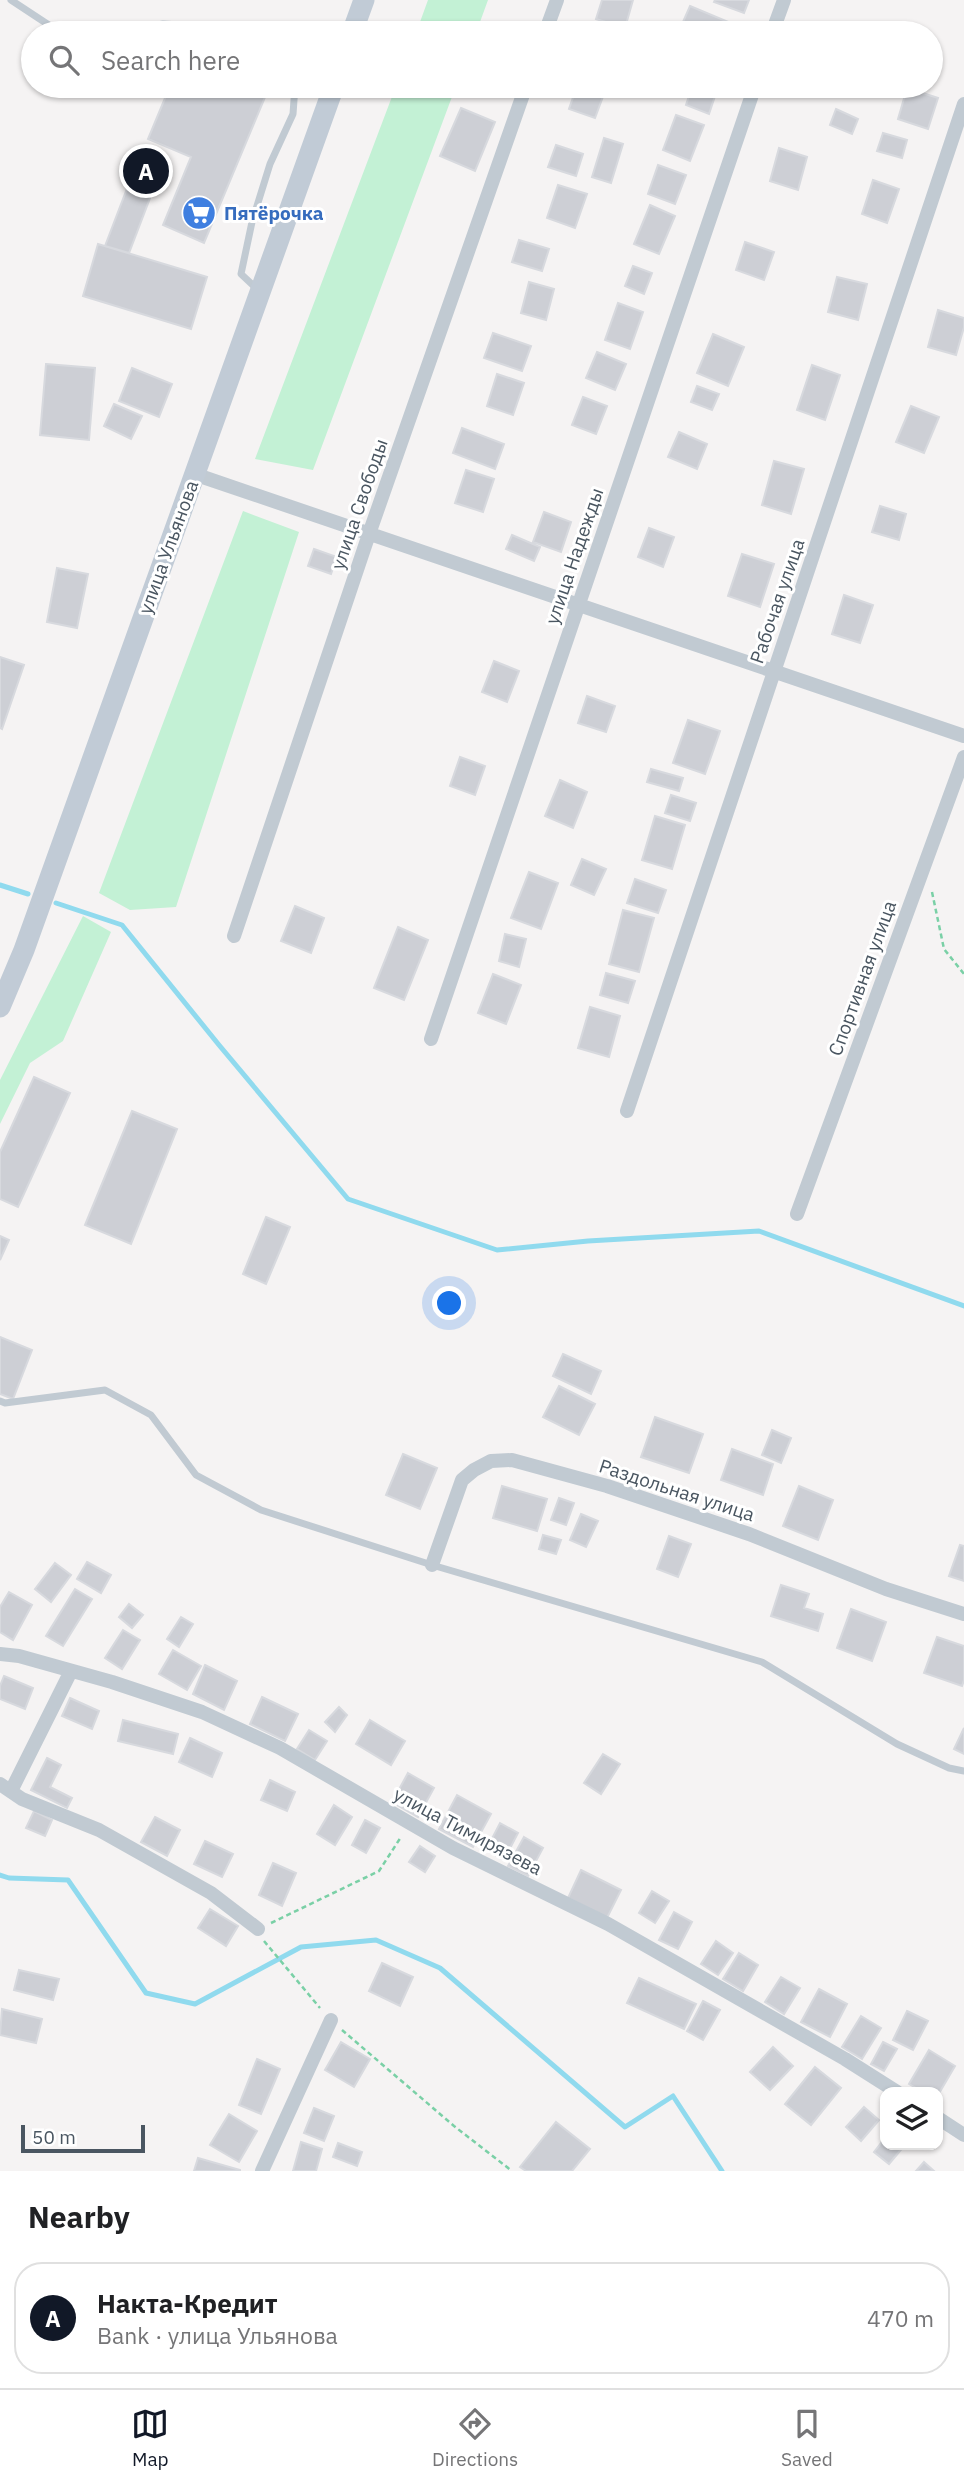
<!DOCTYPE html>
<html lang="en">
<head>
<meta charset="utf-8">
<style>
  :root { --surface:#fff; --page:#f2f2f2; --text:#202124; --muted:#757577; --line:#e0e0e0; --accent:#111827 }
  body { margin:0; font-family:"IBM Plex Sans",sans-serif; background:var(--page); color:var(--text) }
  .controls { position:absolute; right:21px; bottom:21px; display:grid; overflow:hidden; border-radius:14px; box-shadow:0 2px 5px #0004 }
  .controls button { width:63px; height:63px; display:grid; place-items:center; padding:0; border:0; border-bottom:2px solid var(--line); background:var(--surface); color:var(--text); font:35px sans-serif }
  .scale { position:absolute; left:21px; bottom:18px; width:124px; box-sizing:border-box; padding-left:7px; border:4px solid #4a5661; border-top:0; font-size:19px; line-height:24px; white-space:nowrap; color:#4a5661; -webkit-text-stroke:5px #fff; paint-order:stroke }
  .you { position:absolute; left:450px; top:1304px; width:24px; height:24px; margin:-18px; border:5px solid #fff; border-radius:50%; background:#1a73e8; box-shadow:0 0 0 10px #1a73e833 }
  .badge { display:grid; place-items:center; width:46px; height:46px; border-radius:50%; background:var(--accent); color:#fff; font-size:23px; font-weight:700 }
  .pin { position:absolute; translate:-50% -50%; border:4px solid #fff; box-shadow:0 2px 7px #0006 }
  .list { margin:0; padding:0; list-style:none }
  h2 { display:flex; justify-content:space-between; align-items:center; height:91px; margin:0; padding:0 28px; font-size:30px }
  h2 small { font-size:23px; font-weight:400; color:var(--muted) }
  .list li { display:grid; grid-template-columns:46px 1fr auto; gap:21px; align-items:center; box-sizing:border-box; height:112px; margin:0 14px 14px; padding:0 14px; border:2px solid var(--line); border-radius:28px }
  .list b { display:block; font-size:26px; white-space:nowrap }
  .list p { margin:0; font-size:23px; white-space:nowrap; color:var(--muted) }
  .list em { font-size:23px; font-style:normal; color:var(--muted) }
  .icon { flex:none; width:38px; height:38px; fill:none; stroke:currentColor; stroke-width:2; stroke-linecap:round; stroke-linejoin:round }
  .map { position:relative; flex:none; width:964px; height:2171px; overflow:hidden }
  .search { position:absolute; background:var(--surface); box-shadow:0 2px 5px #0004; left:21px; right:21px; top:21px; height:77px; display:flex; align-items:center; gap:18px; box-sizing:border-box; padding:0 24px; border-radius:38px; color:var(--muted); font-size:26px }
  .sheet { height:217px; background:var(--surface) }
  nav { display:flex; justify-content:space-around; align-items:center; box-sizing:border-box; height:98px; border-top:2px solid var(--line); background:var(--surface); font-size:19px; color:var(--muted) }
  nav a { display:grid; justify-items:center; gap:4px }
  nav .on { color:var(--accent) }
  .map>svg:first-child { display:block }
</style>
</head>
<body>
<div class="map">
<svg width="964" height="2171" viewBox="0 0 964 2171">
  <rect width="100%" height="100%" fill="#f5f3f3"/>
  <!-- green -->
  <path fill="#c3f1d5" d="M 428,0 L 488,0 L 476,33 L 416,33 Z
    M 396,86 L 456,86 L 313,470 L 255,459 Z
    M 243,511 L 299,532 L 176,907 L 130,910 L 99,893 Z
    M 83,916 L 111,932 L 63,1041 L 30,1063 L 0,1124 L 0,1080 Z"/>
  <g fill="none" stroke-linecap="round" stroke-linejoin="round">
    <!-- stream -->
    <path stroke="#90daee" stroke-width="5" d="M 0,885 L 28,894
      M 56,903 L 122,925 L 219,1045 L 348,1199 L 497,1250 L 588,1241 L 759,1231 L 964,1306
      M 0,1875 L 9,1878 L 68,1880 L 146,1993 L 195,2004 L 301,1947 L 376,1940 L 440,1968 L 625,2127 L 673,2096 L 722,2171"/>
  </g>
  <!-- building -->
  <path fill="#cdcfd5" stroke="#d7d9de" stroke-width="2" d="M 602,0 L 633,0 L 625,28 L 596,19 Z
    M 715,0 L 749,0 L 744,13 L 714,2 Z
    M 690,6 L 738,26 L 735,33 L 684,33 L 679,31 Z
    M 170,86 L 259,86 L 268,90 L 204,243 L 163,225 L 191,157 L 148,139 Z
    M 577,86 L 591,86 L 605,91 L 595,118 L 569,109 Z
    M 810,86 L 830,86 L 828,92 Z
    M 692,87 L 715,96 L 709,114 L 686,105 Z
    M 907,88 L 938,98 L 928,129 L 898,119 Z
    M 461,108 L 495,122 L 475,171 L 440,156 Z
    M 836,109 L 858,119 L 852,134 L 830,125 Z
    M 676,115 L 704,125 L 690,161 L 663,150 Z
    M 883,133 L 907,140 L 902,158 L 877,151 Z
    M 604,138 L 623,144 L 611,183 L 592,177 Z
    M 556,145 L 583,154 L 576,176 L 548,167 Z
    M 779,148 L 807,157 L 798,190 L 770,181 Z
    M 141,152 L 165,159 L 129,253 L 105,246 Z
    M 658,165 L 686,175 L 675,204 L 648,194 Z
    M 873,180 L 899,189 L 887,223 L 862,214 Z
    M 558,185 L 587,194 L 575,228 L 547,218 Z
    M 650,205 L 675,216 L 659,254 L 634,244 Z
    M 519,240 L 549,249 L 542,271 L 512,262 Z
    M 745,242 L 774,252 L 764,280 L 736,270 Z
    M 98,244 L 207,277 L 191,329 L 83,296 Z
    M 633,266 L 652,273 L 644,294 L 625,286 Z
    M 837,277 L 867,284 L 858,320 L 828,312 Z
    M 529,282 L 554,289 L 546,320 L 521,313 Z
    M 618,303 L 643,312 L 630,349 L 605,340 Z
    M 938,310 L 964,318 L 964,327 L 956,355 L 928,347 Z
    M 493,333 L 531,346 L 522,371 L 484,358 Z
    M 713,334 L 744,347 L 728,386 L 697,373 Z
    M 597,352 L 626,364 L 615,390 L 586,378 Z
    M 46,364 L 95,368 L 89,440 L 40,435 Z
    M 812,365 L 840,375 L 825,420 L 797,410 Z
    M 132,368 L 172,384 L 159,417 L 119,401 Z
    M 497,374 L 524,383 L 513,415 L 487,406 Z
    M 697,386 L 719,394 L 712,410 L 691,402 Z
    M 583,397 L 607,406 L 596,434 L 572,425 Z
    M 114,404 L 142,416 L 131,439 L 104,426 Z
    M 911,406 L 939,417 L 924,453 L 896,442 Z
    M 462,428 L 504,444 L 495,469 L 453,453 Z
    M 679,432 L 707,444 L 697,469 L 668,457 Z
    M 774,461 L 804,469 L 791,514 L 762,505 Z
    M 466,470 L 494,479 L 483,512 L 455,503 Z
    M 880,506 L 906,514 L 899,540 L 872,532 Z
    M 544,512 L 571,522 L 561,552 L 533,542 Z
    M 649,528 L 674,537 L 663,567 L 638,557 Z
    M 512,535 L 540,547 L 534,561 L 506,549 Z
    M 314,549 L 337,557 L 331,574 L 308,566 Z
    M 742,554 L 774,564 L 760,607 L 728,596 Z
    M 57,568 L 88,574 L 77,628 L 47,622 Z
    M 844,595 L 873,605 L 860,643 L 832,634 Z
    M 0,657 L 24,665 L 2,729 L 0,728 Z
    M 494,661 L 519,671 L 507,702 L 482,692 Z
    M 587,696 L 615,706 L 606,732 L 578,723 Z
    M 688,720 L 720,731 L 705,774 L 673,763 Z
    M 460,757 L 485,766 L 475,795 L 450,786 Z
    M 651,769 L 683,778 L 679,791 L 647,782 Z
    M 560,780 L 587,792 L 573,828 L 545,816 Z
    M 671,795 L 696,803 L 690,821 L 665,813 Z
    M 655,816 L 685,825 L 672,869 L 642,860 Z
    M 582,859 L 606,869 L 594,895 L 571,885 Z
    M 529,872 L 558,883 L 541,929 L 511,918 Z
    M 635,879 L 666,890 L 658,913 L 627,903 Z
    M 295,906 L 324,918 L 311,953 L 281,941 Z
    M 623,910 L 654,918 L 639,972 L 609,964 Z
    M 398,927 L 428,940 L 404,1000 L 374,988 Z
    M 505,934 L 526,939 L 519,967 L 499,961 Z
    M 606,973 L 635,981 L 628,1003 L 600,995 Z
    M 493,974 L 521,985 L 506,1024 L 478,1013 Z
    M 590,1007 L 620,1016 L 609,1057 L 578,1048 Z
    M 34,1077 L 70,1093 L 18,1207 L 0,1199 L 0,1152 Z
    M 132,1111 L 177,1129 L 131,1244 L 85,1225 Z
    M 266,1217 L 290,1227 L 266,1284 L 243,1274 Z
    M 0,1236 L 9,1240 L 0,1260 Z
    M 0,1337 L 32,1350 L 13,1399 L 0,1394 Z
    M 563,1354 L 601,1371 L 591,1394 L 553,1376 Z
    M 559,1386 L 595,1404 L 579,1435 L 543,1417 Z
    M 655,1417 L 703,1434 L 689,1473 L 641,1457 Z
    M 772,1430 L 791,1438 L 781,1463 L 762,1455 Z
    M 732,1449 L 773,1464 L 763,1495 L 721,1480 Z
    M 403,1454 L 437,1468 L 420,1509 L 386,1495 Z
    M 502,1486 L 547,1499 L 537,1531 L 493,1518 Z
    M 799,1486 L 833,1500 L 818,1540 L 783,1526 Z
    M 559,1498 L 574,1503 L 566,1525 L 551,1520 Z
    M 581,1514 L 598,1521 L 586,1547 L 570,1540 Z
    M 543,1535 L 561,1540 L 556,1554 L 539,1549 Z
    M 669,1536 L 691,1544 L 678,1577 L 657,1569 Z
    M 960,1545 L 964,1546 L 964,1581 L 949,1576 Z
    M 87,1562 L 111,1575 L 101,1593 L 77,1579 Z
    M 55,1563 L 71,1575 L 51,1602 L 35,1589 Z
    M 781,1585 L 809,1594 L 804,1608 L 823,1614 L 818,1631 L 771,1616 Z
    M 75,1589 L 92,1599 L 63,1646 L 46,1636 Z
    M 9,1592 L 32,1605 L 13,1640 L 0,1632 L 0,1607 Z
    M 129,1604 L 143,1615 L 132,1628 L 119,1617 Z
    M 851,1609 L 886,1622 L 872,1661 L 837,1648 Z
    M 181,1617 L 193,1624 L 179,1647 L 167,1639 Z
    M 123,1630 L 140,1640 L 122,1669 L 105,1658 Z
    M 937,1637 L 964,1646 L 964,1680 L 962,1686 L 924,1673 Z
    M 173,1650 L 201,1666 L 187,1690 L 159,1674 Z
    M 205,1665 L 237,1681 L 224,1710 L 193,1694 Z
    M 4,1676 L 33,1688 L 25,1709 L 0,1699 L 0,1686 Z
    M 262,1697 L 298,1714 L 285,1741 L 250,1724 Z
    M 70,1698 L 99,1711 L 92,1729 L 62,1716 Z
    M 339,1707 L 347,1715 L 335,1732 L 325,1722 Z
    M 123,1720 L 178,1734 L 173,1754 L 118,1741 Z
    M 370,1720 L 405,1741 L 391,1765 L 356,1744 Z
    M 964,1728 L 964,1754 L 954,1749 Z
    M 309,1730 L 327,1741 L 315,1760 L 297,1749 Z
    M 190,1738 L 222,1753 L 212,1777 L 179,1762 Z
    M 603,1754 L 620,1764 L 601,1794 L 584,1783 Z
    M 47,1758 L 61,1765 L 50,1787 L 72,1798 L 67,1808 L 31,1790 Z
    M 408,1773 L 434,1788 L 418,1817 L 392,1802 Z
    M 270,1780 L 295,1792 L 287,1811 L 261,1800 Z
    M 457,1795 L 491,1814 L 473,1847 L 439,1829 Z
    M 334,1805 L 352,1817 L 335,1845 L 317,1834 Z
    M 34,1811 L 52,1820 L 45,1836 L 26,1828 Z
    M 155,1817 L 180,1830 L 167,1856 L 141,1842 Z
    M 365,1820 L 380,1828 L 366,1853 L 352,1845 Z
    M 500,1823 L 518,1833 L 504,1860 L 486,1850 Z
    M 524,1837 L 543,1848 L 528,1876 L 508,1866 Z
    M 205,1841 L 233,1854 L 222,1877 L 194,1864 Z
    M 420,1846 L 435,1856 L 425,1872 L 409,1862 Z
    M 273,1863 L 296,1873 L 282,1906 L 259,1895 Z
    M 581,1870 L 621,1890 L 607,1918 L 568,1898 Z
    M 652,1891 L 669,1901 L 655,1923 L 639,1913 Z
    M 210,1909 L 238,1926 L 226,1946 L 198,1928 Z
    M 674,1912 L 692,1922 L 678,1949 L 659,1940 Z
    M 716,1941 L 733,1953 L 718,1975 L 701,1964 Z
    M 739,1953 L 758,1965 L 743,1991 L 723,1979 Z
    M 382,1963 L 413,1977 L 400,2006 L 369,1991 Z
    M 19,1970 L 59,1979 L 53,2000 L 14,1990 Z
    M 781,1977 L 800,1988 L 784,2014 L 765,2002 Z
    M 639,1978 L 696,2004 L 684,2029 L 627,2003 Z
    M 819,1989 L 847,2004 L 830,2037 L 801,2022 Z
    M 703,2001 L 720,2010 L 703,2040 L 687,2031 Z
    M 2,2009 L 42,2019 L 36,2043 L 0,2035 Z
    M 907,2011 L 928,2021 L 913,2050 L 893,2040 Z
    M 861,2016 L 881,2028 L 862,2059 L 842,2047 Z
    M 341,2042 L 370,2059 L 354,2087 L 325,2070 Z
    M 883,2042 L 897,2049 L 884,2071 L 871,2064 Z
    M 773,2047 L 793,2066 L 770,2090 L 750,2072 Z
    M 929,2050 L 955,2066 L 938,2095 L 938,2092 L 923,2092 L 909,2084 Z
    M 257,2059 L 280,2069 L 261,2114 L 239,2105 Z
    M 815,2067 L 841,2088 L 811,2125 L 785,2104 Z
    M 864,2107 L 879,2120 L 861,2141 L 846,2127 Z
    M 314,2108 L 334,2116 L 324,2141 L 304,2133 Z
    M 229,2114 L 257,2131 L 239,2162 L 210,2145 Z
    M 556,2122 L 590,2149 L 572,2171 L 526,2171 L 520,2167 Z
    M 885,2138 L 885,2145 L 905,2145 L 889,2164 L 874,2152 Z
    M 301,2142 L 322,2149 L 316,2171 L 293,2171 Z
    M 338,2143 L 362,2152 L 357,2166 L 333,2157 Z
    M 198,2158 L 240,2170 L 240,2171 L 194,2171 Z
    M 924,2162 L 934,2171 L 916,2171 Z"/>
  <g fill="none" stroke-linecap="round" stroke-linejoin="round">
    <!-- path -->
    <path stroke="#7ad0a6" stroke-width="2.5" stroke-dasharray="5 3.5" stroke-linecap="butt" d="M 932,892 L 944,949 L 964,974
      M 271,1923 L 379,1871 L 401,1837
      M 264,1941 L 320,2008
      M 342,2030 L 454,2126 L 512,2171"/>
    <!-- service -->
    <path stroke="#c1cad2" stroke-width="7" d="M 11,0 L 61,33
      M 114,33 L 163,24 L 214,27 L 246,33
      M 258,290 L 241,274 L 252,222 L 270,164 L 293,114 L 295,86
      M 0,1401 L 5,1403 L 105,1390 L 151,1415 L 196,1475 L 261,1510 L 432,1565 L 762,1662 L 897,1744 L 949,1768 L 964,1771"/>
    <!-- minor -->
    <path stroke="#c1cad2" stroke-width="14" d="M 545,33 L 557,0
      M 772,33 L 784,0
      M 194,474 L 964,736
      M 234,936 L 369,534 L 526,86
      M 431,1039 L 755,86
      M 627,1111 L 964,104
      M 797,1214 L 964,757
      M 432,1565 L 462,1480 L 474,1470 L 491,1461 L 512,1460 L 607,1486 L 749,1534 L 886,1589 L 964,1614
      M 0,1654 L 19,1656 L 112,1682 L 202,1712 L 280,1748 L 453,1848 L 608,1924 L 845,2059 L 897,2092
      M 0,1784 L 22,1799 L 99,1830 L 211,1893 L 258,1929
      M 11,1791 L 71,1671
      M 938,2118 L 964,2135
      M 262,2171 L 331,2020"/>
    <!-- secondary -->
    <path stroke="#c1cbd6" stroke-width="21" d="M 352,33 L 364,0
      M 0,1007 L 24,950 L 334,86"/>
  </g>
  <!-- icons -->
  <defs>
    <g id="supermarket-disc" transform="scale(1.75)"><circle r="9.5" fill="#3f7fe0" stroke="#fff"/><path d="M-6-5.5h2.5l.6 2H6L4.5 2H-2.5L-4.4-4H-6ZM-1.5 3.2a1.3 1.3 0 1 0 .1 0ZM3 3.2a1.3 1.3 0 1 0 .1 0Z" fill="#fff"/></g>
  </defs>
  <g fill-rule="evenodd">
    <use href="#supermarket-disc" x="199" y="213"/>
  </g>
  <g text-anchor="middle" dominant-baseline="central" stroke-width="6" stroke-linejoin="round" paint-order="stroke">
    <!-- shop labels -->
    <g font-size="19" font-weight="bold" fill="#366cbe" stroke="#fff" text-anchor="start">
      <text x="224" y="213">Пятёрочка</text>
    </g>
    <!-- street labels -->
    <g font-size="19" fill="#4a5661" stroke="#fff">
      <text transform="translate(359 504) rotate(-71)">улица Свободы</text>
      <text transform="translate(168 547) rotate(-70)">улица Ульянова</text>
      <text transform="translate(574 556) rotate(-71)">улица Надежды</text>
      <text transform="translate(777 601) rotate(-71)">Рабочая улица</text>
      <text transform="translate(862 978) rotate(-70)">Спортивная улица</text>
      <text transform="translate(677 1490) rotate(18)">Раздольная улица</text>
      <text transform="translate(468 1831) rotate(28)">улица Тимирязева</text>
    </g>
  </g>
</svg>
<div class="controls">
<button><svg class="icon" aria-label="layers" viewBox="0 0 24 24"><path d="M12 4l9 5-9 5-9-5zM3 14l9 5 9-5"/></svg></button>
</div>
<div class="scale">50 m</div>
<div class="you"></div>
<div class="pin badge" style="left:146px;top:171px">A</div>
<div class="search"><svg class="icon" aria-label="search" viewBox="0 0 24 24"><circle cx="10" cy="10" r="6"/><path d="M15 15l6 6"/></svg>Search here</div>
</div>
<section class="sheet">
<h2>Nearby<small></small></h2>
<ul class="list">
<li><span class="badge">A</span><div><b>Накта-Кредит</b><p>Bank · улица Ульянова</p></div><em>470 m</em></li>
</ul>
</section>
<nav>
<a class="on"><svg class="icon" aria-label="map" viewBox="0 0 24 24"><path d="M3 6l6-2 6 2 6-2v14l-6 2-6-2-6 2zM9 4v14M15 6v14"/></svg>Map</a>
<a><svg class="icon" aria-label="directions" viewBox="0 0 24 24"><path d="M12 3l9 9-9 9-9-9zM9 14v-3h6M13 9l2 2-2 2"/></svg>Directions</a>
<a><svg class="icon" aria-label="saved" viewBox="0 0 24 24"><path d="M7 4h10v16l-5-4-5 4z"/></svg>Saved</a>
</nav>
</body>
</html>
